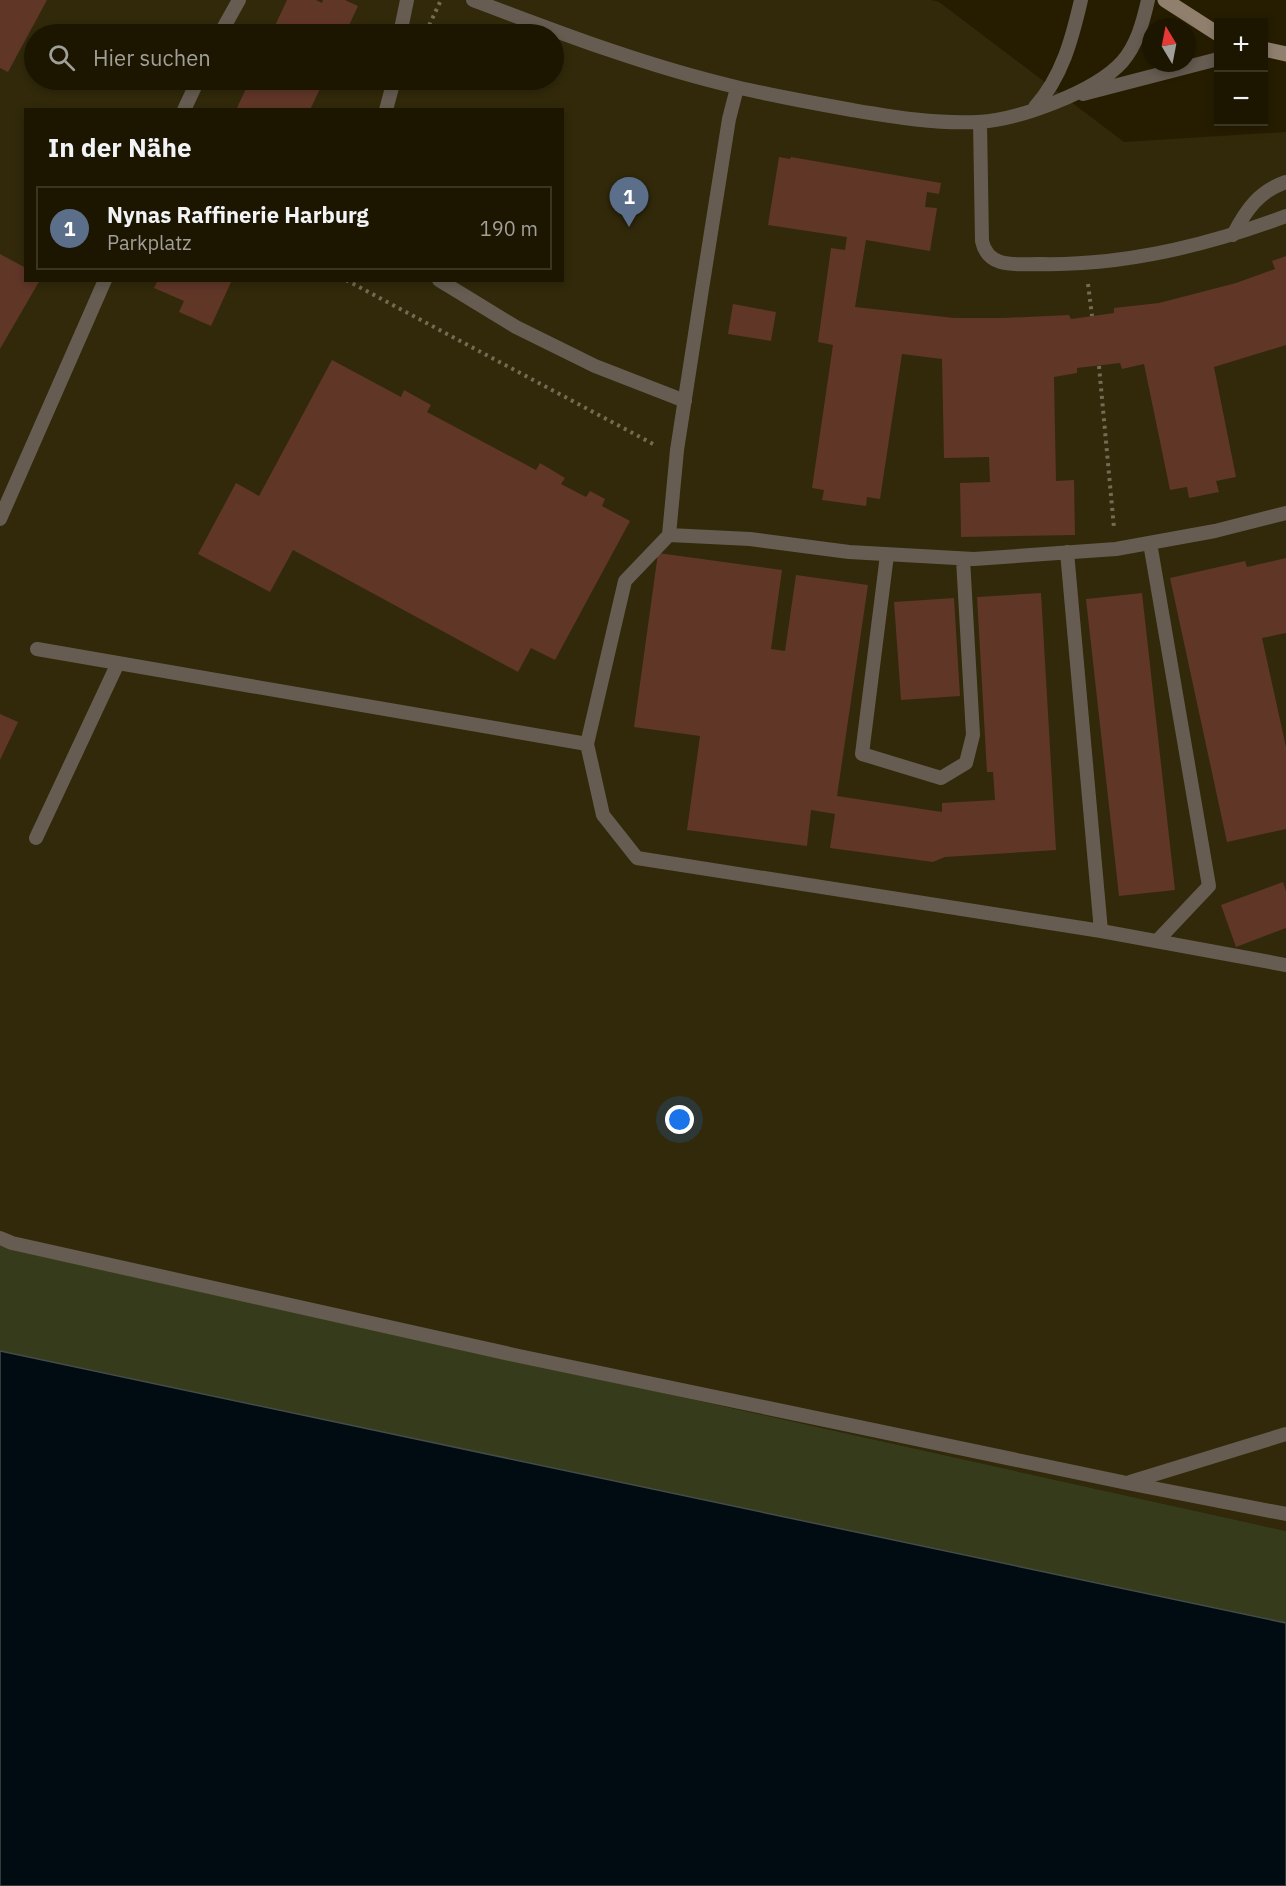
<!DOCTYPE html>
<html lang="de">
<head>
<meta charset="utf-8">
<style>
  :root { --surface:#1c1600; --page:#251f0a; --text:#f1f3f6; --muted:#a09f99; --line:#3a3522; --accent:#db2777 }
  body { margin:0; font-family:"IBM Plex Sans",sans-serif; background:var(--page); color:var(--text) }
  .controls { position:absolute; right:18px; top:18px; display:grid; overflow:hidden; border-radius:0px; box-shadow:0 3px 9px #0003 }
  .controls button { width:54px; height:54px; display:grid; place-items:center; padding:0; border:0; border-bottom:2px solid var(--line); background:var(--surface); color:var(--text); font:30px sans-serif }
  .compass { position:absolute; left:1142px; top:18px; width:54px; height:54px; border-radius:50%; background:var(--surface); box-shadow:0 3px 9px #0003; rotate:350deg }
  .you { position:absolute; left:680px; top:1120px; width:21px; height:21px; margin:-15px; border:4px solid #fff; border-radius:50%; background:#1a73e8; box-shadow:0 0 0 9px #1a73e833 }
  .badge { display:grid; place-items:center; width:39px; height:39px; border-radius:50%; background:var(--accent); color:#fff; font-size:20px; font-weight:700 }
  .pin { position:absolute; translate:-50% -50px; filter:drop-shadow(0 2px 3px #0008) }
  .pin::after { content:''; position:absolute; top:32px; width:21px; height:18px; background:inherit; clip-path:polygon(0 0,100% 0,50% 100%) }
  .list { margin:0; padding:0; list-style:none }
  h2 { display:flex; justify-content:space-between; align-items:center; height:78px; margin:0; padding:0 24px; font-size:26px }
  h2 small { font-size:20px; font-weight:400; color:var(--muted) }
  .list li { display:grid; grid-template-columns:39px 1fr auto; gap:18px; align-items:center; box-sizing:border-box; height:84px; margin:0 12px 12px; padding:0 12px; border:2px solid var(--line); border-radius:0px }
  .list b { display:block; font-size:22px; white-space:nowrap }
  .list p { margin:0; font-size:20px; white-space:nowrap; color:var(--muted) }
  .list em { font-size:20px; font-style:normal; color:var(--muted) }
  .icon { flex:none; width:33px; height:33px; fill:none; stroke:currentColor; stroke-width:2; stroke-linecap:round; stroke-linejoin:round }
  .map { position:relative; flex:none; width:1286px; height:1886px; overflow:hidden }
  .search { position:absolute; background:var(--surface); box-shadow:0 3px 9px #0003; left:24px; top:24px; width:540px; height:66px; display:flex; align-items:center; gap:15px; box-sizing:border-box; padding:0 21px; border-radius:33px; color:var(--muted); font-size:22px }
  .panel { position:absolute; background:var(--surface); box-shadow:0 3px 9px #0003; left:24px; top:108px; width:540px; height:174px; border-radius:0px }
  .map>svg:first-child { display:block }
</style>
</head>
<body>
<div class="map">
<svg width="1286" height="1886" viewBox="0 0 1286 1886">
  <rect width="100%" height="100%" fill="#261d00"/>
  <!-- built -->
  <path fill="#31290a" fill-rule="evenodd" d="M 0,0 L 931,0 L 939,2 L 1124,142 L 1286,132 L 1286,1531 L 0,1246 ZM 34,34 L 554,34 L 554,80 L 34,80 ZM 26,110 L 562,110 L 562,280 L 26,280 Z"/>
  <!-- green -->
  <path fill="#363c1b" d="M 0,1246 L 1286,1531 L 1286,1623 L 0,1351 Z"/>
  <!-- water -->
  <path fill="#000c11" stroke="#444b49" stroke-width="1.5" d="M 0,1351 L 1286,1623 L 1286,1886 L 0,1886 Z"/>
  <!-- building -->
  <path fill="#603627" d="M 0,0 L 47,0 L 8,72 L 0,68 Z
    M 287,0 L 316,0 L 322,3 L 323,0 L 345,0 L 358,6 L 345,34 L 271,34 Z
    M 250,80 L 324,80 L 310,110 L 236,110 Z
    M 779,157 L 790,159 L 791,157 L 941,183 L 939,194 L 927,192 L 925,207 L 937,208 L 930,251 L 866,240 L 855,307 L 954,318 L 1003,318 L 1069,315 L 1071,319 L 1114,313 L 1114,308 L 1159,303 L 1236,283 L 1275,269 L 1272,261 L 1286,256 L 1286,345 L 1214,367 L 1236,477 L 1216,481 L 1219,492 L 1189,498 L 1187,487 L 1170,490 L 1144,364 L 1122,369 L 1120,363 L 1077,368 L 1077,373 L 1054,377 L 1056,481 L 1074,480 L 1075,535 L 961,537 L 960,483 L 990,482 L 989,457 L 944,458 L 942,359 L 902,354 L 880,499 L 867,497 L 866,506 L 822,500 L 824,490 L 812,488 L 833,345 L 818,342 L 831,248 L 845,250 L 847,237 L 768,225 Z
    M 0,254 L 26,268 L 26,280 L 40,280 L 0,349 Z
    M 158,280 L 232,280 L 211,326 L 179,312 L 184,301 L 154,288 Z
    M 733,304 L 776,312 L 771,341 L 728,334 Z
    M 332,360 L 401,397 L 404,390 L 431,405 L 427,412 L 536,470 L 540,463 L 565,478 L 561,484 L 586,497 L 590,491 L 605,499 L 602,506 L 630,521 L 555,660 L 531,648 L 518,672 L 293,550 L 270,592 L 198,554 L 236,483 L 259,496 Z
    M 658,553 L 782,570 L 771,649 L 785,651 L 796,575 L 868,585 L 837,796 L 942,812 L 942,803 L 995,800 L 993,772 L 987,772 L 977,597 L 1041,593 L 1056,850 L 945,857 L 933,862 L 830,848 L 835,814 L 811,810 L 807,846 L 687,830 L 700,736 L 634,727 Z
    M 1286,558 L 1286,633 L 1262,638 L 1286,747 L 1286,829 L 1227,842 L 1170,578 L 1245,561 L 1247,567 Z
    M 1142,593 L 1175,890 L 1119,896 L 1086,599 Z
    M 954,598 L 960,696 L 901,700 L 894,602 Z
    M 0,714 L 18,722 L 0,760 Z
    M 1283,882 L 1286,891 L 1286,928 L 1236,947 L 1221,905 Z"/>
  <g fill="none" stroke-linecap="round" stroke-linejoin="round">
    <!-- path -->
    <path stroke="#736b53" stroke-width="4" stroke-dasharray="3 4.5" stroke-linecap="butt" d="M 426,32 L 441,0
      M 346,280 L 655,445
      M 1088,284 L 1092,316
      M 1099,366 L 1114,528"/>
    <!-- lane -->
    <path stroke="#665c51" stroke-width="14" d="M 473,0 C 560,33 646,66 736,87 C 774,96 813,103 852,110 C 894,117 935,124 978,122 C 1018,120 1095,92 1122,62 C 1137,45 1143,22 1148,0
      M 220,34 L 239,0
      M 400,34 L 407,0
      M 1083,94 L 1218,59
      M 1035,107 C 1062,77 1072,39 1081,0
      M 184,110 L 198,80
      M 386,110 L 394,80
      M 980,122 L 982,241 C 988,269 1016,264 1039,264 C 1124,266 1206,246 1286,216
      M 1233,235 C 1246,210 1259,191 1286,182
      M 439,280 L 516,327 L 595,366 L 685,401
      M 0,519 L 105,280
      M 669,535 L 750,539 L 849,552 L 974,559 L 1116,549 L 1215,531 L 1286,513
      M 1150,543 L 1209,886 L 1157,941
      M 1067,552 L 1101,931
      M 887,555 L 862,754 L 941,778 L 966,763 L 973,735 L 963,559
      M 37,649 L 587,744 L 603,815 L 637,858 L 1101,931 L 1286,965
      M 587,744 L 625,581 L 669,535 L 677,450 L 702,289 L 729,119 L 737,88
      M 36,838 L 118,663
      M 0,1238 L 12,1243 L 519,1356 L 1127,1483 L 1286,1514
      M 1130,1482 L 1286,1434"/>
    <!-- secondary -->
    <path stroke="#907f6d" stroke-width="15" d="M 1165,0 L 1218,34
      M 1264,49 L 1286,54"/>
  </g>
</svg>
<div class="controls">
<button>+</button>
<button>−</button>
</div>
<svg class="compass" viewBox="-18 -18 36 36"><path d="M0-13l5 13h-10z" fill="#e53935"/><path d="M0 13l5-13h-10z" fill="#a09f99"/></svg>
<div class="you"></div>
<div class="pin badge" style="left:629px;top:227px;background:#5c6f8a">1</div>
<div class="search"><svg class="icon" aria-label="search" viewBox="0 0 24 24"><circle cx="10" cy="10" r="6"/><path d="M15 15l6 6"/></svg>Hier suchen</div>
<section class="panel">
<h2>In der Nähe<small></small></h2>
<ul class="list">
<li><span class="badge" style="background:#5c6f8a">1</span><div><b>Nynas Raffinerie Harburg</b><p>Parkplatz</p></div><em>190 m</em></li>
</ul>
</section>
</div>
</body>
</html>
